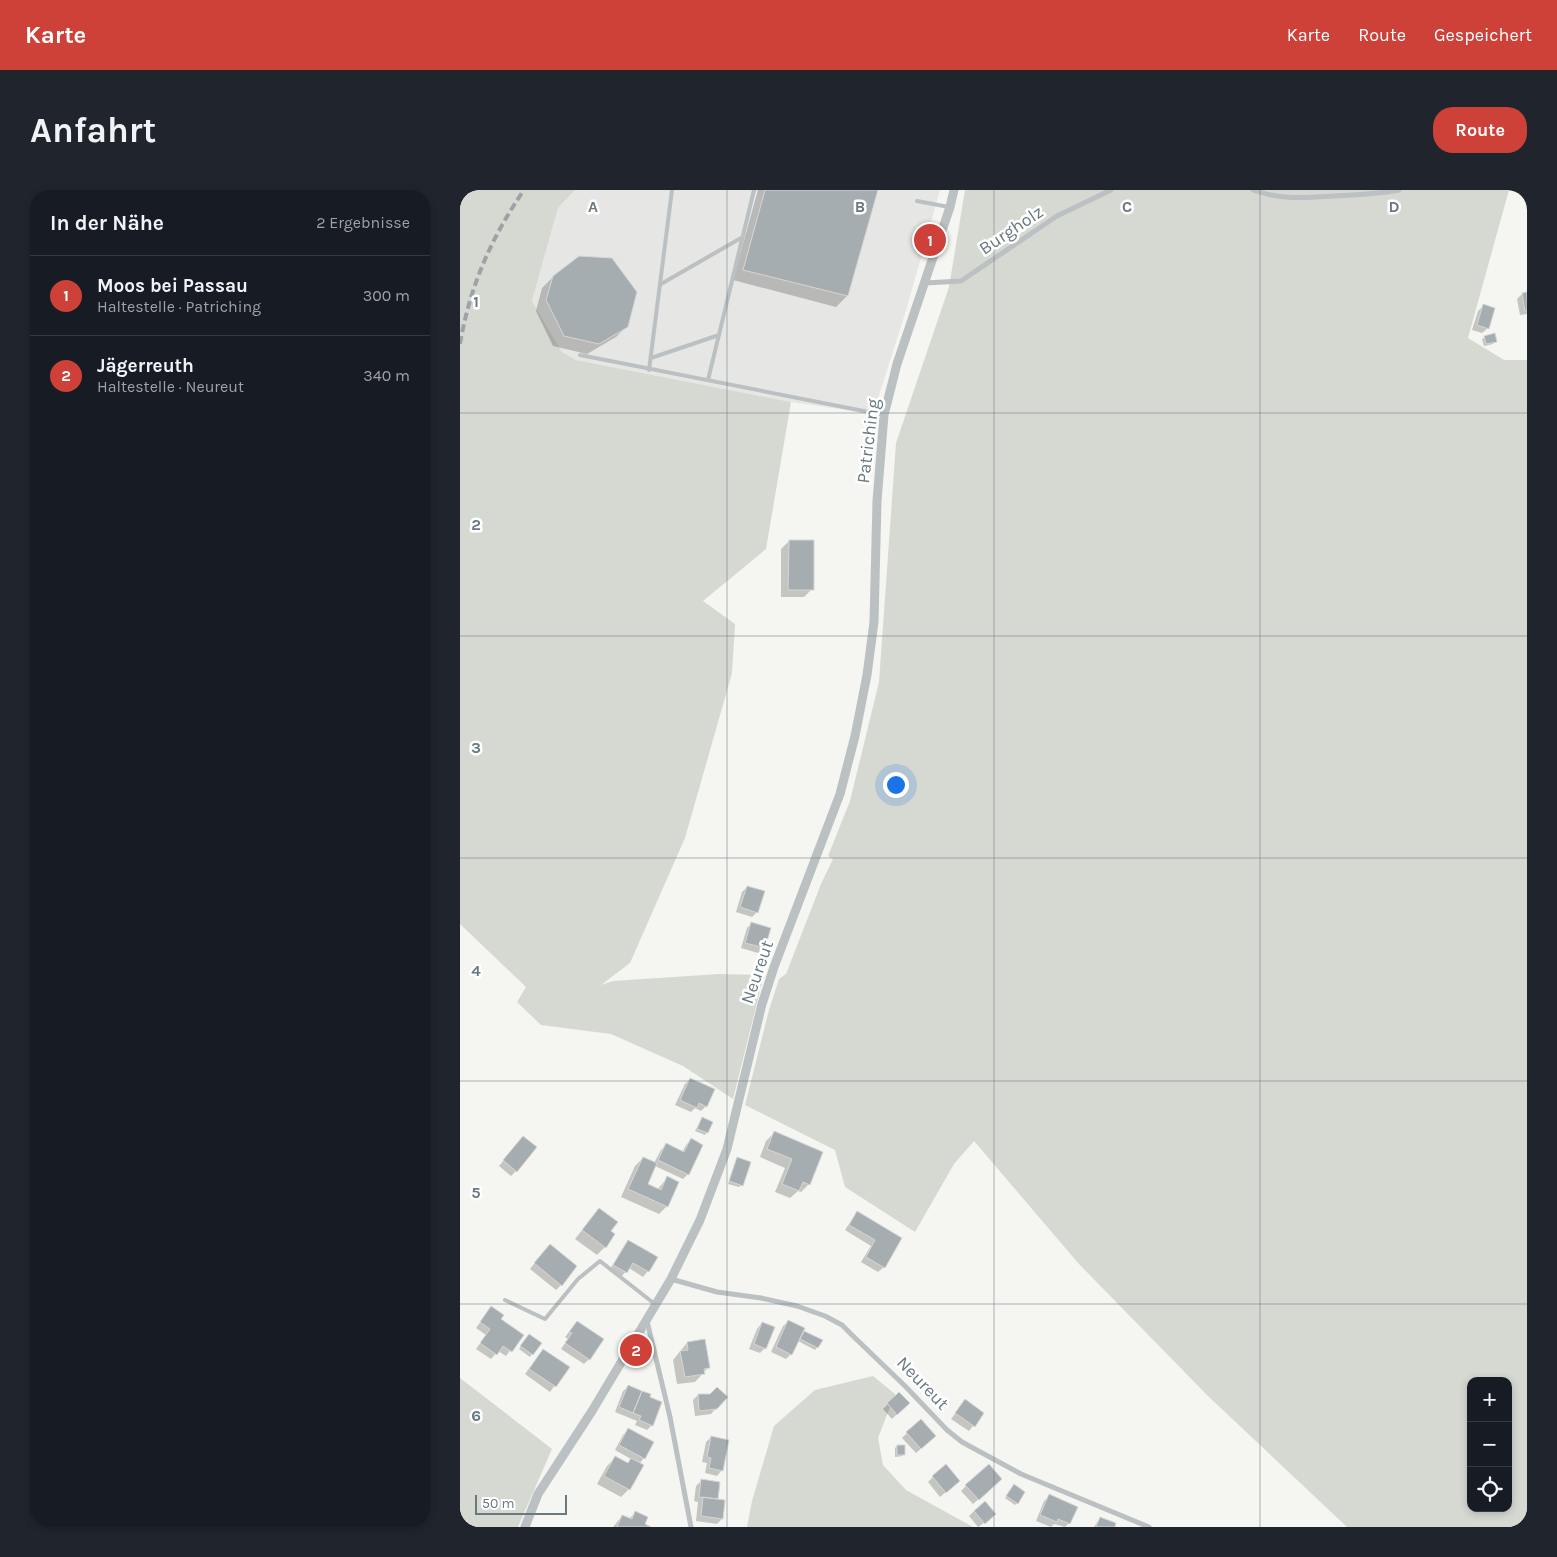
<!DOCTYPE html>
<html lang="de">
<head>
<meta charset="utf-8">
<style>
  :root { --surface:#171b24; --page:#20242c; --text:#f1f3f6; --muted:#9ea1a6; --line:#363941; --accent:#ce4139 }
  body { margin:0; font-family:Karla,sans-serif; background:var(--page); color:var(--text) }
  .controls { position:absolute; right:15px; bottom:15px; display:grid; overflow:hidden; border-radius:10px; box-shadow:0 2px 8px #0003 }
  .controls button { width:45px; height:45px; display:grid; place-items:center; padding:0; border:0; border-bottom:1px solid var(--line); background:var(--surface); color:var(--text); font:25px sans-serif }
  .scale { position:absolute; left:15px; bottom:12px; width:92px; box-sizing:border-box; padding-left:5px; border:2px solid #687980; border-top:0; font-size:14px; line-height:18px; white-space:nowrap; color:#687980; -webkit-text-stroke:4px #fff; paint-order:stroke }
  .you { position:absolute; left:435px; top:594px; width:18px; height:18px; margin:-12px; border:4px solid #fff; border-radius:50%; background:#1a73e8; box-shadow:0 0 0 8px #1a73e833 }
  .badge { display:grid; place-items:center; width:32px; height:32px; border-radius:50%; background:var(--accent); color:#fff; font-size:16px; font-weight:700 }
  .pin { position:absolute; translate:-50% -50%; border:2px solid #fff; box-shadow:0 1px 5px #0006 }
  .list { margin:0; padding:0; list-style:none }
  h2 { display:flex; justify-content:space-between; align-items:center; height:65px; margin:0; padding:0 20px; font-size:21px }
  h2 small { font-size:16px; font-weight:400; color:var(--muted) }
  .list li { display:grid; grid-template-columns:32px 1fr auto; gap:15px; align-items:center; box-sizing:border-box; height:80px; padding:0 20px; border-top:1px solid var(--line) }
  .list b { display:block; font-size:19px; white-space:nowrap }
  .list p { margin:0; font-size:16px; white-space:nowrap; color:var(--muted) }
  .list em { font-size:16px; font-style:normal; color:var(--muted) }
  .icon { flex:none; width:28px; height:28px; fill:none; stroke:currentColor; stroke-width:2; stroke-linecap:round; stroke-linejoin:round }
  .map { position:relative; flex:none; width:1067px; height:1337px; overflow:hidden; border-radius:20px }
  header { display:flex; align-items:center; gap:30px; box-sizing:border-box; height:70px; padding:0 25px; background:var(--accent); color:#fff }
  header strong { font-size:24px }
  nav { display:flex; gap:28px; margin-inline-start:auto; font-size:18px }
  .intro { display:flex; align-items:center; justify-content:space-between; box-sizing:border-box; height:120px; padding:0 30px }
  h1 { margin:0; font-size:35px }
  .button { padding:12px 22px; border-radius:20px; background:var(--accent); color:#fff; font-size:18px; font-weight:700 }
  main { display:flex; gap:30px; padding:0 30px }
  aside { flex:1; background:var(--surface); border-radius:20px; box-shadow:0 2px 8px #0003 }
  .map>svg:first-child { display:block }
</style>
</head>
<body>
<header>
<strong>Karte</strong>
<nav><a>Karte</a><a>Route</a><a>Gespeichert</a></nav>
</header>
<div class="intro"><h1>Anfahrt</h1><a class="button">Route</a></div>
<main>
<aside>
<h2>In der Nähe<small>2 Ergebnisse</small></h2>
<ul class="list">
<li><span class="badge">1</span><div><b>Moos bei Passau</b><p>Haltestelle · Patriching</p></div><em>300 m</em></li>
<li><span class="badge">2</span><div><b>Jägerreuth</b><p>Haltestelle · Neureut</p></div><em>340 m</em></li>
</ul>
</aside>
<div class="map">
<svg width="1067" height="1337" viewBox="0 0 1067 1337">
  <rect width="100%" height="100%" fill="#f5f5f2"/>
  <!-- built -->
  <path fill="#e6e6e5" d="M 115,0 L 480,0 L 445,124 L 413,224 L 331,212 L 116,170 L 102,162 L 72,111 L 98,18 Z"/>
  <!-- green -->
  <path fill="#d6d9d2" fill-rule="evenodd" d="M 0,0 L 115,0 L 98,18 L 72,111 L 102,162 L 116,170 L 331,212 L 306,359 L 243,411 L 275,434 L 272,483 L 225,648 L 170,773 L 141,795 L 153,791 L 259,784 L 304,785 L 273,909 L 223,876 L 151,844 L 81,835 L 57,812 L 66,797 L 0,734 Z
    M 505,0 L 1049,0 L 1008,148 L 1044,170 L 1067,170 L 1067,1337 L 887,1337 L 748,1206 L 619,1074 L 514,951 L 494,974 L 455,1042 L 385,997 L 375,960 L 285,915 L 309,820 L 319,789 L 326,784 L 361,694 L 373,669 L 368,666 L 390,611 L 419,492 L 436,253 L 489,97 ZM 1011,1191 L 1048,1191 L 1048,1318 L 1011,1318 Z
    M 413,1186 L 435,1204 L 418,1248 L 423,1275 L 446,1300 L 513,1337 L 287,1337 L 292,1311 L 314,1236 L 355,1200 Z
    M 0,1188 L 92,1259 L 58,1337 L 0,1337 Z"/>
  <!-- shadow -->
  <path fill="#0003" d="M 298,0 L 416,0 L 387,106 L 376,117 L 273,90 Z
    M 93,87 L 167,136 L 156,147 L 127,164 L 93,156 L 76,121 L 82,98 Z
    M 1067,103 L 1067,124 L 1060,125 L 1057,109 L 1062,104 Z
    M 1023,116 L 1028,138 L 1022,143 L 1012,140 L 1018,121 Z
    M 1025,147 L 1035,151 L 1033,154 L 1024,156 L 1022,149 Z
    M 329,351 L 352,399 L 344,407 L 321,407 L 321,359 Z
    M 287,697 L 297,722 L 292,727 L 276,722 L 282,702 Z
    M 292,733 L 309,738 L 304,758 L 298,763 L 281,758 L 287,738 Z
    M 230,889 L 246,916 L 241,921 L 235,918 L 231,922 L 215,915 L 225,894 Z
    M 242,928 L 247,942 L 245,945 L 235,941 Z
    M 314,943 L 362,962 L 349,994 L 341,1002 L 338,1001 L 330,1008 L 315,1002 L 325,978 L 300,967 L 306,951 Z
    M 231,950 L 228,984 L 223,989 L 195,976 L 186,995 L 197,1000 L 207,988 L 207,1016 L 199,1024 L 161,1007 L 175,976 L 183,968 L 194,973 L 201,960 L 206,955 L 222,963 L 226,955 Z
    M 58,953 L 56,981 L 51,986 L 39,976 Z
    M 277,969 L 281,995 L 279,997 L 268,994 Z
    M 139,1019 L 149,1041 L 145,1057 L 137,1065 L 115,1049 Z
    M 397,1022 L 441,1048 L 424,1077 L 418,1082 L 401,1072 L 411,1056 L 385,1040 Z
    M 169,1051 L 196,1067 L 188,1081 L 183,1087 L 169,1078 L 161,1087 L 149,1081 L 164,1056 Z
    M 85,1060 L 101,1095 L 96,1100 L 70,1079 Z
    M 27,1123 L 40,1129 L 62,1145 L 46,1166 L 38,1161 L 31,1169 L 16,1159 L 26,1145 L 16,1138 Z
    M 329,1131 L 340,1146 L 344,1142 L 357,1157 L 355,1160 L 338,1151 L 331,1164 L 326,1169 L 311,1162 L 323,1136 Z
    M 117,1132 L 129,1169 L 124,1174 L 101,1159 L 108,1149 L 105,1147 Z
    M 302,1133 L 305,1158 L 300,1163 L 289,1159 L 297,1139 Z
    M 67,1148 L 72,1164 L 70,1167 L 59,1159 Z
    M 244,1150 L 248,1178 L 235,1192 L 217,1194 L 213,1170 L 227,1153 Z
    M 83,1160 L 108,1177 L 90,1202 L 65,1184 Z
    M 169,1196 L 192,1235 L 187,1240 L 175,1235 L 177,1231 L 155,1222 L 163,1201 Z
    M 439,1203 L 448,1213 L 432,1229 L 423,1219 Z
    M 238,1205 L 250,1205 L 256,1218 L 251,1224 L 235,1226 L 233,1210 Z
    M 505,1211 L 523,1224 L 509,1241 L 491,1229 Z
    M 168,1240 L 184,1268 L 179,1274 L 169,1299 L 161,1307 L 137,1294 L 147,1276 L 155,1268 L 167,1274 L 171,1269 L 155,1260 L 163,1245 Z
    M 447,1243 L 470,1251 L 456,1263 L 442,1248 Z
    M 251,1247 L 262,1280 L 257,1286 L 245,1283 L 247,1273 L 242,1272 L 246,1252 Z
    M 437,1256 L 444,1264 L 442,1266 L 435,1267 L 435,1258 Z
    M 473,1287 L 493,1296 L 480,1307 L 468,1292 Z
    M 241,1291 L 259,1293 L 257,1310 L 262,1329 L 257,1334 L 236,1331 L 238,1312 L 234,1311 L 236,1296 Z
    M 536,1294 L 513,1314 L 501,1301 L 506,1296 Z
    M 552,1298 L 557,1313 L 555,1315 L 545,1308 Z
    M 590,1306 L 609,1333 L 605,1337 L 594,1334 L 591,1337 L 576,1331 L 584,1311 Z
    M 514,1321 L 530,1329 L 518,1337 L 509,1326 Z
    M 175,1323 L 183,1335 L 188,1337 L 153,1337 L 162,1326 L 169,1329 Z
    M 640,1328 L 653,1337 L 634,1337 Z"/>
  <!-- building -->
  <path fill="#a5adb1" stroke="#d6d6d5" d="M 305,0 L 418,0 L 388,106 L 283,80 Z
    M 119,66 L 152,68 L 177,102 L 168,137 L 139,154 L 104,146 L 86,110 L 93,86 Z
    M 1067,102 L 1067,121 L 1065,121 L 1062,103 Z
    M 1023,114 L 1035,118 L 1029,139 L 1017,135 Z
    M 1035,143 L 1037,152 L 1026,154 L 1024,146 Z
    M 329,350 L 354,350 L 354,400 L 328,400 Z
    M 287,696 L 305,701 L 298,723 L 280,717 Z
    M 291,732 L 311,738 L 305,758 L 285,753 Z
    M 230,888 L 255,899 L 247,917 L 239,913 L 237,918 L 220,910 Z
    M 242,927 L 253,932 L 248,943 L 237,939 Z
    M 314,941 L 363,962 L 350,995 L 343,992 L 339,1001 L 322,994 L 332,969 L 307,959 Z
    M 63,946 L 77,957 L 57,982 L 43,970 Z
    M 231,948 L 243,955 L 229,985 L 198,970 L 206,953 L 224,962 Z
    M 183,967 L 197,973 L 188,994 L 201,1000 L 207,986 L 219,992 L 208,1017 L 168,999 Z
    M 277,967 L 291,972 L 283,996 L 269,991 Z
    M 139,1018 L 158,1032 L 151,1041 L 155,1044 L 146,1058 L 122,1040 Z
    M 397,1021 L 442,1048 L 425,1078 L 406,1067 L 415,1050 L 389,1035 Z
    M 168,1050 L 198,1067 L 189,1082 L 173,1073 L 167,1083 L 153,1075 Z
    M 90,1054 L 117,1076 L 102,1096 L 74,1073 Z
    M 31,1116 L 44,1125 L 41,1129 L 64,1145 L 52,1162 L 43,1156 L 37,1165 L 20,1153 L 30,1139 L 20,1132 Z
    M 328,1130 L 345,1138 L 332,1165 L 316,1157 Z
    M 117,1131 L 144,1149 L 130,1170 L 105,1153 L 112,1143 L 109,1142 Z
    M 302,1132 L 315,1137 L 306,1159 L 294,1154 Z
    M 344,1141 L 363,1150 L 358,1158 L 340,1149 Z
    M 69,1144 L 82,1153 L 73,1165 L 60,1156 Z
    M 245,1149 L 250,1178 L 244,1179 L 245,1184 L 225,1187 L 220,1161 L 228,1160 L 227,1152 Z
    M 83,1159 L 110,1177 L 96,1197 L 69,1179 Z
    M 168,1195 L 182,1201 L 173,1223 L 159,1217 Z
    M 257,1197 L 268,1207 L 257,1219 L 239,1221 L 238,1204 L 250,1204 Z
    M 182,1201 L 191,1204 L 190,1207 L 202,1212 L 193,1236 L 179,1230 L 181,1226 L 173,1223 Z
    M 439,1202 L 450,1213 L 437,1225 L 427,1213 Z
    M 505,1209 L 524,1223 L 515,1237 L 495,1223 Z
    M 461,1229 L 476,1246 L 461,1259 L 446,1242 Z
    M 168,1238 L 194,1252 L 185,1269 L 159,1255 Z
    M 251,1246 L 269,1250 L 263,1281 L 249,1278 L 251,1268 L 247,1267 Z
    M 437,1255 L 445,1255 L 445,1265 L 437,1265 Z
    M 155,1266 L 168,1273 L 171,1268 L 184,1275 L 170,1300 L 144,1286 Z
    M 486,1274 L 500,1291 L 486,1303 L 472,1286 Z
    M 529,1274 L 542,1289 L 519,1310 L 505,1295 Z
    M 241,1289 L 260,1292 L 258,1309 L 239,1307 Z
    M 554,1294 L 565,1302 L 558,1314 L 546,1306 Z
    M 589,1304 L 618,1317 L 610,1334 L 598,1329 L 597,1332 L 580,1325 Z
    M 243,1307 L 265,1310 L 263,1329 L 241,1326 Z
    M 525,1311 L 536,1324 L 525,1334 L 514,1321 Z
    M 175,1321 L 188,1327 L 185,1334 L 191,1337 L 157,1337 L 162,1325 L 172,1329 Z
    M 640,1327 L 656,1333 L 655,1337 L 636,1337 Z"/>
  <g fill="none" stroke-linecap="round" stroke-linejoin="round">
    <!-- service -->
    <path stroke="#bbc0c2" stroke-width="4" d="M 457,11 L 489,17
      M 201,94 L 281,48
      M 120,165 L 424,225
      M 191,168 L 259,145
      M 189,180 L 212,0
      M 248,190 L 294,0
      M 45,1110 L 85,1129 L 118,1089 L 140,1071 L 196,1115"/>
    <!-- minor -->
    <path stroke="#bbc0c2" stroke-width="5" d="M 793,0 C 821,10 844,8 873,6 C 895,5 917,4 939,0
      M 465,93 L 501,91 L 597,26 L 651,0
      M 211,1089 L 257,1102 L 301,1108 L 337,1116 L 365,1126 L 382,1135 L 393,1146 L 445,1196 L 487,1240 L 502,1252 L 561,1284 L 689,1337
      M 187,1131 L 210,1227 L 231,1337"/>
    <!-- tertiary -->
    <path stroke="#bbc0c2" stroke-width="9" d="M 65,1337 L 78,1304 L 132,1221 L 211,1089 L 240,1030 L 267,959 L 302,814 L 314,777 L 380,604 L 395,546 L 407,485 L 414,432 L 417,311 L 424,225 L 437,174 L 490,17 L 494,0"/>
    <!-- rail -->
    <path stroke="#9ba3a6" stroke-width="4" stroke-dasharray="8 4" stroke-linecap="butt" d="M 0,154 C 10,96 31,48 64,0"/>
  </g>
  <!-- grid -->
  <path fill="none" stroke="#687980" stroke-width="1" stroke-opacity="0.55" d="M 267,0 L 267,1337M 534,0 L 534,1337M 800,0 L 800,1337M 0,223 L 1067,223M 0,446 L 1067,446M 0,668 L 1067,668M 0,891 L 1067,891M 0,1114 L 1067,1114"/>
  <g text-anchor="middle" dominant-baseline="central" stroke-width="5" stroke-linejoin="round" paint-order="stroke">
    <!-- street labels -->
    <g font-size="18" fill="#687980" stroke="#fff">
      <text transform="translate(551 40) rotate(-34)">Burgholz</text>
      <text transform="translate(408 251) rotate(-83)">Patriching</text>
      <text transform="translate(297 782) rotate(-71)">Neureut</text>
      <text transform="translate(463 1193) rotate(46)">Neureut</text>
    </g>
  </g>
  <g font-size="16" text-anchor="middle" font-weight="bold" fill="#687980" stroke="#fff" stroke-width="5" stroke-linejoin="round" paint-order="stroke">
    <text x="133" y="22">A</text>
    <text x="400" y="22">B</text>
    <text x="667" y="22">C</text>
    <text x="934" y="22">D</text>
    <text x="16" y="117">1</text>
    <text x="16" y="340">2</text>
    <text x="16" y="563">3</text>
    <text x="16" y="786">4</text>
    <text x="16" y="1008">5</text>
    <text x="16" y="1231">6</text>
  </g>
</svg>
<div class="controls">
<button>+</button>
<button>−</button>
<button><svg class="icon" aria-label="locate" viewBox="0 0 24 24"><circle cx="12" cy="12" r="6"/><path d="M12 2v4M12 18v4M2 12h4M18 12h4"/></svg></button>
</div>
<div class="scale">50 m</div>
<div class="you"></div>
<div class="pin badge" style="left:470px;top:50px">1</div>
<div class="pin badge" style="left:176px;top:1160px">2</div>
</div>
</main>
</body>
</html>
